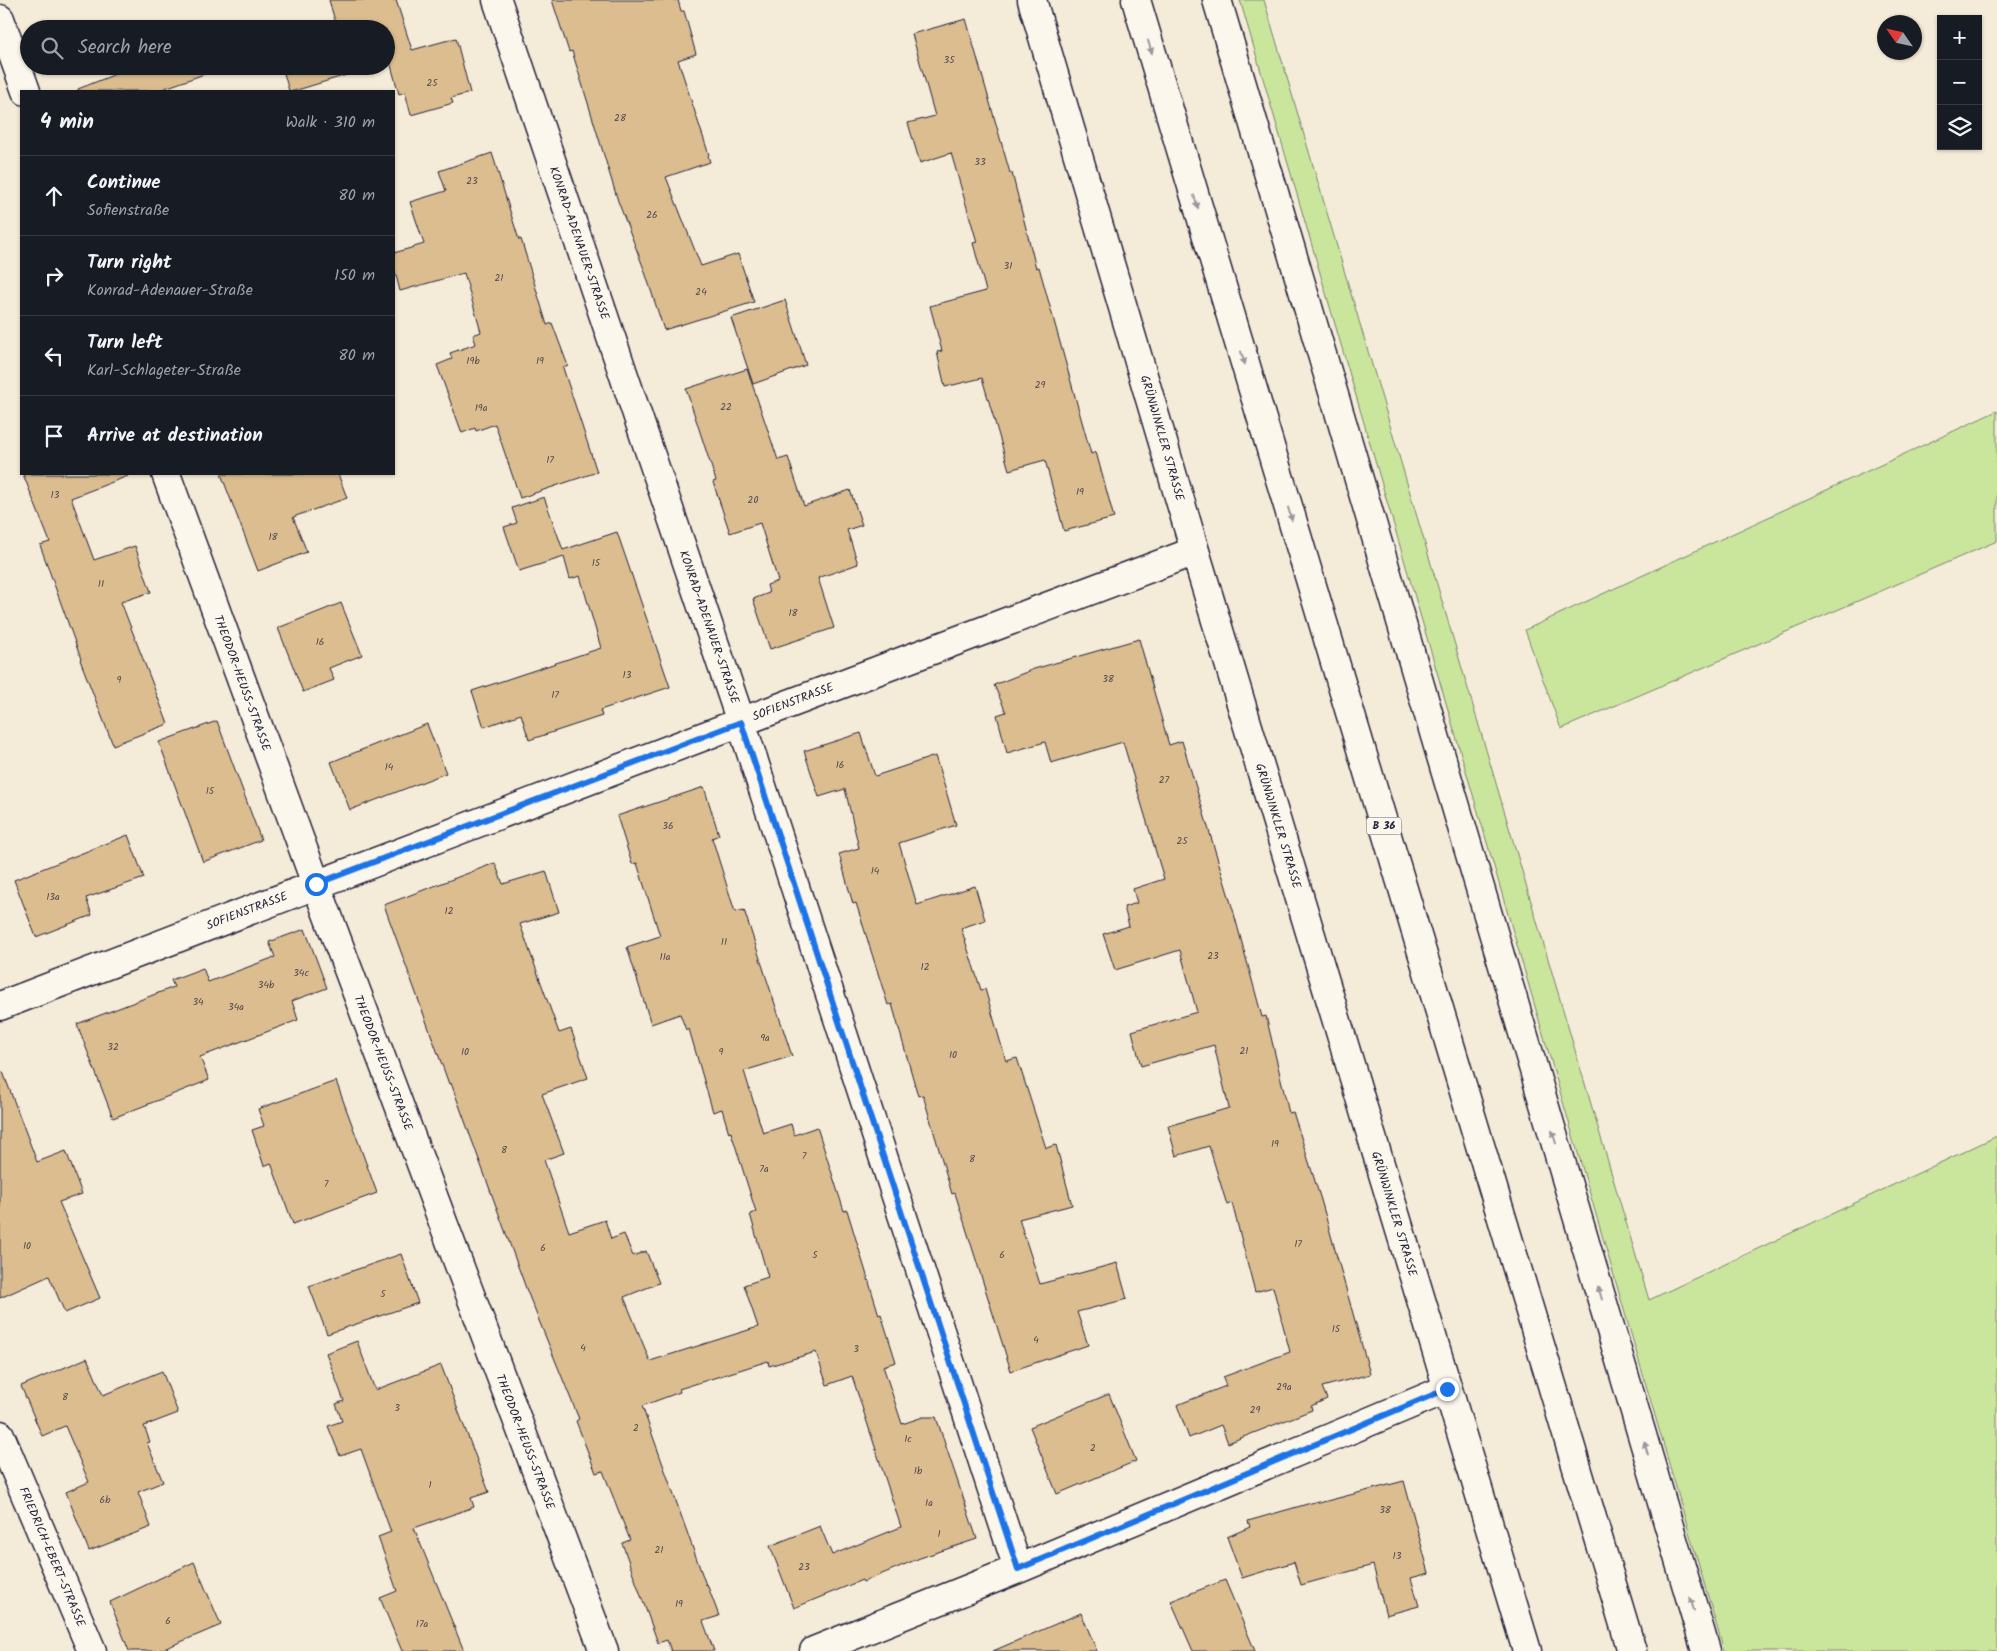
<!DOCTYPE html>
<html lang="en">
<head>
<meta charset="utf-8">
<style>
  :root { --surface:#171b24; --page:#242831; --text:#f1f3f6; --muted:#9ea1a6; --line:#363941 }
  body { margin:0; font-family:Kalam,sans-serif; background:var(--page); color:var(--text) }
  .controls { position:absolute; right:15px; top:15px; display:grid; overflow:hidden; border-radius:0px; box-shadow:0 1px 4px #0004 }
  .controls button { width:45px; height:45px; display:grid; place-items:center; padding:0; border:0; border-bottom:1px solid var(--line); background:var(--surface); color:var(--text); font:25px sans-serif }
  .compass { position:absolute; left:1877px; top:15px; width:45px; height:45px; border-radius:50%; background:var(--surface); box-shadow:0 1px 4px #0004; rotate:304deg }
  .stop { position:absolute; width:15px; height:15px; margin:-11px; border:4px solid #1a73e8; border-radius:50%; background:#fff }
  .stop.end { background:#1a73e8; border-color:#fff; box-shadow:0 1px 5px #0008 }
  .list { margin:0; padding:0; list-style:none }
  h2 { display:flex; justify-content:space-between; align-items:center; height:65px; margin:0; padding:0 20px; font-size:21px }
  h2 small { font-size:16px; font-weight:400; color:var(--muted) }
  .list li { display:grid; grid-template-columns:32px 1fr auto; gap:15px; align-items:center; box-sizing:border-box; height:80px; padding:0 20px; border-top:1px solid var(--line) }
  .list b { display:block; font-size:19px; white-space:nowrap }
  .list p { margin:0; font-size:16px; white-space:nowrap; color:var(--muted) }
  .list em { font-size:16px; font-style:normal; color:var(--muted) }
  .icon { flex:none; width:28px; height:28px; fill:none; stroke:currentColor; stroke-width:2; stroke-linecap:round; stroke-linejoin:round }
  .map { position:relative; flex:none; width:1997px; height:1651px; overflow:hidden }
  .search { position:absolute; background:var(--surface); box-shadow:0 1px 4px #0004; left:20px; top:20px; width:375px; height:55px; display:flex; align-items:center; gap:12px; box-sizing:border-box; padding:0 18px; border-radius:28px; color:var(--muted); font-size:19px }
  .panel { position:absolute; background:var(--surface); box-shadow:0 1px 4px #0004; left:20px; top:90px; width:375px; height:385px; border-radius:0px }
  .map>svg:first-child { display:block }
</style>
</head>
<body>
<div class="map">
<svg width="1997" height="1651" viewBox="0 0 1997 1651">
  <rect width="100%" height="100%" fill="#f5ebd9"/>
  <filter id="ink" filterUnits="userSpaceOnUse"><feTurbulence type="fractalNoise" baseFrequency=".02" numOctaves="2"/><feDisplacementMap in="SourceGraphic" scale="10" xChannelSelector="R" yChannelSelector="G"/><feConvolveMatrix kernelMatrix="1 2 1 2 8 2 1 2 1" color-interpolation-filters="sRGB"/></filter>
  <g filter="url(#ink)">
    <!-- green -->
    <path fill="#cae69d" stroke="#76846c" d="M 1240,0 L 1264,0 L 1649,1300 L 1997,1136 L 1997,1651 L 1724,1651 Z
      M 1997,411 L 1997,541 L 1561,729 L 1525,630 Z"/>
    <!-- building -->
    <path fill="#dcbd8f" stroke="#22223b" d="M 329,0 L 396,0 L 412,50 L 456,38 L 470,93 L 451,98 L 453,103 L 411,115 L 405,92 L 399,94 L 390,62 L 386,63 L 386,29 L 309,29 L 335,21 Z
      M 552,0 L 678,0 L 681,11 L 684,11 L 696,54 L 678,60 L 709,155 L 708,156 L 710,162 L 666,177 L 701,266 L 738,254 L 754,302 L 664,330 L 644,269 L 618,201 L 572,51 L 569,52 Z
      M 966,19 L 1010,173 L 1012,173 L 1036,268 L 1039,267 L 1091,454 L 1096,452 L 1114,518 L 1064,531 L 1045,460 L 1009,470 L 982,378 L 945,387 L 937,352 L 942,351 L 930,306 L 986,291 L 973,243 L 977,242 L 951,153 L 920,163 L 908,123 L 935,116 L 912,34 Z
      M 136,66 L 217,66 L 218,69 L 157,91 L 78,91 L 78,89 Z
      M 282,66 L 376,66 L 294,91 L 289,91 Z
      M 492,153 L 519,240 L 521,239 L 547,325 L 552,323 L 568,366 L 563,368 L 597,472 L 520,498 L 495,424 L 476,431 L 475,428 L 462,433 L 437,365 L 452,359 L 450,353 L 476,344 L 473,335 L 481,332 L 464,273 L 400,291 L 394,267 L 394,253 L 424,244 L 410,202 L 446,191 L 439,171 Z
      M 785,300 L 806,365 L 753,384 L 731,318 Z
      M 747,369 L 778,460 L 788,457 L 804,506 L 850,490 L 862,525 L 847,530 L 858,564 L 818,578 L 834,628 L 770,649 L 753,599 L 769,593 L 767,585 L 778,581 L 760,523 L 730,533 L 713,482 L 716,481 L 686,389 Z
      M 23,474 L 127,474 L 128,476 L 71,498 L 94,560 L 135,546 L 151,592 L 121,602 L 168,724 L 113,745 L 80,660 L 81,659 L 40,545 L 50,542 Z
      M 221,474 L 338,474 L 347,498 L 293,517 L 307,552 L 258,571 Z
      M 544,497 L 563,550 L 617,532 L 670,687 L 600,710 L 602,716 L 529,740 L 521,714 L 484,727 L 472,691 L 601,648 L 580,576 L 570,579 L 564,557 L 519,571 L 504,527 L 517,523 L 512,508 Z
      M 341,603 L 362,655 L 329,668 L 334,680 L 303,692 L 278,628 Z
      M 1139,639 L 1169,745 L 1182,741 L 1233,910 L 1262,1017 L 1266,1016 L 1289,1113 L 1293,1112 L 1321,1200 L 1370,1374 L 1322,1387 L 1327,1399 L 1311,1406 L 1312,1410 L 1228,1443 L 1221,1425 L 1189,1438 L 1177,1405 L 1226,1386 L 1223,1377 L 1290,1352 L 1273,1287 L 1255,1292 L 1232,1203 L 1227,1205 L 1209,1146 L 1176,1156 L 1168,1126 L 1229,1108 L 1214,1045 L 1141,1066 L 1132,1031 L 1197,1012 L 1180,950 L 1115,970 L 1103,934 L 1129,926 L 1124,907 L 1137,903 L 1133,889 L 1164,879 L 1123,742 L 1051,763 L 1045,742 L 1007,753 L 997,715 L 1006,712 L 994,685 L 1034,669 Z
      M 217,721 L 261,840 L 203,862 L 159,742 Z
      M 427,724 L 446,773 L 350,810 L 331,762 Z
      M 861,733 L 875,776 L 935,756 L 946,791 L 956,825 L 899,843 L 917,905 L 975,886 L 985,920 L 961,928 L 981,990 L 985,989 L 1006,1061 L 1017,1058 L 1046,1148 L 1056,1145 L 1072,1205 L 1019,1219 L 1040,1284 L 1117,1263 L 1127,1299 L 1077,1312 L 1088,1345 L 1011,1371 L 955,1193 L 952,1194 L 923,1095 L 918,1096 L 892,1004 L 888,1005 L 856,903 L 853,904 L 839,854 L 859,848 L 845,789 L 819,797 L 804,751 Z
      M 704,787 L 719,835 L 712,838 L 735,912 L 744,910 L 792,1056 L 744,1071 L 763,1133 L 791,1124 L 794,1135 L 817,1127 L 844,1211 L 847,1210 L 879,1315 L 881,1314 L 896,1362 L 883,1366 L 902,1424 L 923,1417 L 936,1417 L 977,1539 L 920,1558 L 863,1582 L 862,1580 L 794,1608 L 770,1546 L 820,1526 L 832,1555 L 901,1527 L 852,1376 L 827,1385 L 816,1352 L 769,1366 L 768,1361 L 679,1389 L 680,1392 L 642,1406 L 706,1585 L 707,1584 L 719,1616 L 703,1621 L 714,1651 L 671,1651 L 667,1640 L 658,1643 L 622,1543 L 630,1540 L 603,1471 L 596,1473 L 576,1421 L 579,1419 L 527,1291 L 451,1083 L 449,1084 L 384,905 L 495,863 L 503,884 L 546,871 L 559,912 L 520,924 L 559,1033 L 571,1029 L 588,1078 L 542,1094 L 564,1153 L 544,1160 L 569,1232 L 605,1220 L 611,1239 L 624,1234 L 633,1256 L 646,1251 L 659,1283 L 624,1297 L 650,1361 L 758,1327 L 744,1285 L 768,1277 L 750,1214 L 756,1212 L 731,1132 L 729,1133 L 722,1109 L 713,1112 L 689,1029 L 686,1030 L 680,1014 L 651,1024 L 627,947 L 660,936 L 637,863 L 632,864 L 617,816 Z
      M 128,835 L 144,878 L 86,898 L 92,915 L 36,937 L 14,880 Z
      M 305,929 L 327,988 L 292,1001 L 298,1020 L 200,1057 L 209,1080 L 113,1118 L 77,1024 L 174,987 L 171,980 L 203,968 L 208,982 L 275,957 L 269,942 Z
      M 0,1072 L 3,1072 L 37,1162 L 66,1151 L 82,1194 L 59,1202 L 100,1298 L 65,1313 L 49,1276 L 0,1298 Z
      M 336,1081 L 377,1193 L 293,1224 L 271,1163 L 264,1166 L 252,1130 L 264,1126 L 258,1109 Z
      M 401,1254 L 418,1303 L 327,1334 L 309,1286 Z
      M 357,1341 L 375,1390 L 441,1365 L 489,1492 L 471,1498 L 474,1507 L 414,1528 L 464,1651 L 402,1651 L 380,1598 L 397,1591 L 378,1537 L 391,1532 L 361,1449 L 340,1456 L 328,1426 L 342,1421 L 336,1404 L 344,1401 L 326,1353 Z
      M 87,1358 L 103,1395 L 162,1371 L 178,1413 L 144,1426 L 150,1442 L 147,1443 L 163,1482 L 138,1492 L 151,1527 L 89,1551 L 66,1492 L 89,1482 L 65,1426 L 42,1436 L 21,1386 Z
      M 1109,1394 L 1136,1461 L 1057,1494 L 1030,1427 Z
      M 1404,1481 L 1429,1573 L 1411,1578 L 1419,1606 L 1386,1615 L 1373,1565 L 1301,1585 L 1294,1562 L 1242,1578 L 1227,1537 L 1250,1527 L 1248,1521 L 1318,1501 L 1319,1503 Z
      M 194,1562 L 221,1625 L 159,1651 L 129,1651 L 110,1602 Z
      M 1225,1580 L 1255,1651 L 1193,1651 L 1171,1601 Z
      M 1081,1613 L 1097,1651 L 993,1651 Z"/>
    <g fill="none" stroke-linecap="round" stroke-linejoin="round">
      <!-- minor casing -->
      <g stroke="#22223b" stroke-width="31">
        <path id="minor" d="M 497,0 L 741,722 L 1018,1569
          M 1032,0 L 1195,551 L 1527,1651
          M 0,19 L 26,91
          M 166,474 L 316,884 L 604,1651
          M 0,1006 L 741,722 L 1195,551
          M 0,1435 L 92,1651
          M 814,1651 L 1018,1569 L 1447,1389"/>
      </g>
      <!-- major casing -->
      <g stroke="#22223b" stroke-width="31">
        <path id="major" d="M 1136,0 L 1632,1651
          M 1217,0 L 1706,1651"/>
      </g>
      <!-- minor -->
      <use href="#minor" stroke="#fbf7ec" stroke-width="28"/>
      <!-- major -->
      <use href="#major" stroke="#fbf7ec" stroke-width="28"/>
    </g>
    <!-- one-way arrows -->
    <defs><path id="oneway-solid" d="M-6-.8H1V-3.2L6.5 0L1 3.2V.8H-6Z" transform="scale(1.25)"/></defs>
    <g fill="#99979c">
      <use href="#oneway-solid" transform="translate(1150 47) rotate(73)"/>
      <use href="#oneway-solid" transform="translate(1196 202) rotate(73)"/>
      <use href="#oneway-solid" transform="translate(1243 358) rotate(73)"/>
      <use href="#oneway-solid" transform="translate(1290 514) rotate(73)"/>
      <use href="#oneway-solid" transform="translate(1554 1137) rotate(-107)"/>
      <use href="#oneway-solid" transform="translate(1600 1293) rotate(-107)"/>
      <use href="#oneway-solid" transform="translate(1646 1448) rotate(-107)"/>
      <use href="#oneway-solid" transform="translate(1692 1604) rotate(-107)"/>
    </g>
  </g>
  <g fill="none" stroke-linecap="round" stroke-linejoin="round" filter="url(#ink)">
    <!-- route -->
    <path stroke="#1a73e8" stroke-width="6" d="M 316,884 L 741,722 L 1018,1569 L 1447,1389"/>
  </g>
  <g text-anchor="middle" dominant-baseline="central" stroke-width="4" stroke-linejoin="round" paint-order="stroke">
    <!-- number labels -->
    <g font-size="10" fill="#504950">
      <text x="949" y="60">35</text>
      <text x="432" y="83">25</text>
      <text x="620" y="118">28</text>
      <text x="980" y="162">33</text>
      <text x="472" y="181">23</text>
      <text x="652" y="215">26</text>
      <text x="1008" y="266">31</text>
      <text x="499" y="278">21</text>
      <text x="701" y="292">24</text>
      <text x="473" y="361">19b</text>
      <text x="540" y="361">19</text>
      <text x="1040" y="385">29</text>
      <text x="726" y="407">22</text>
      <text x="481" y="408">19a</text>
      <text x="550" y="460">17</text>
      <text x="1080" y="492">19</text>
      <text x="55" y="495">13</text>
      <text x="753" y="500">20</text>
      <text x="273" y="537">18</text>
      <text x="596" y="563">15</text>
      <text x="101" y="584">11</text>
      <text x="793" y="613">18</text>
      <text x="320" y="642">16</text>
      <text x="627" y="675">13</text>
      <text x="1108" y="679">38</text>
      <text x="119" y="680">9</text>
      <text x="555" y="695">17</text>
      <text x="840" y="765">16</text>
      <text x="389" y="767">14</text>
      <text x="1164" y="780">27</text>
      <text x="210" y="791">15</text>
      <text x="668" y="826">36</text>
      <text x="1182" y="841">25</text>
      <text x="875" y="871">14</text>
      <text x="53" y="897">13a</text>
      <text x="449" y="911">12</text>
      <text x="724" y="942">11</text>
      <text x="1213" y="956">23</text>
      <text x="665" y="957">11a</text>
      <text x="925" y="967">12</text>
      <text x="301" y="973">34c</text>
      <text x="266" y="985">34b</text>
      <text x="198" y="1002">34</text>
      <text x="236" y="1007">34a</text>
      <text x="765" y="1038">9a</text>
      <text x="113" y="1047">32</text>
      <text x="1244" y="1051">21</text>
      <text x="465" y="1052">10</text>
      <text x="721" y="1052">9</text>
      <text x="953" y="1055">10</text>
      <text x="1275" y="1144">19</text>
      <text x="504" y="1150">8</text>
      <text x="804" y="1156">7</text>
      <text x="972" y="1159">8</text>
      <text x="764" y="1169">7a</text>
      <text x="326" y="1184">7</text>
      <text x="1298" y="1244">17</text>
      <text x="27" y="1246">10</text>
      <text x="543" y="1248">6</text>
      <text x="815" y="1255">5</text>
      <text x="1002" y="1255">6</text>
      <text x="383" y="1294">5</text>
      <text x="1336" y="1329">15</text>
      <text x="1036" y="1340">4</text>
      <text x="583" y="1348">4</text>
      <text x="856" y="1349">3</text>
      <text x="1284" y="1387">29a</text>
      <text x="65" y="1397">8</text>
      <text x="397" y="1408">3</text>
      <text x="1255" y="1410">29</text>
      <text x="636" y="1428">2</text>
      <text x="908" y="1439">1c</text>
      <text x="1093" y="1448">2</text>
      <text x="918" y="1471">1b</text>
      <text x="430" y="1485">1</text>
      <text x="105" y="1500">6b</text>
      <text x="929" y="1503">1a</text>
      <text x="1385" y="1510">38</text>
      <text x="939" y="1534">1</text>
      <text x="659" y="1550">21</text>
      <text x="1397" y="1556">13</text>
      <text x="804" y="1567">23</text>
      <text x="679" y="1604">19</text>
      <text x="168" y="1621">6</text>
      <text x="422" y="1624">17a</text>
    </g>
    <!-- shield labels -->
    <rect fill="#fbf7ec" stroke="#636270" stroke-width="1" x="1366.5" y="817.5" width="35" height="17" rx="4"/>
    <g font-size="11" font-weight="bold" fill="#22223b">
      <text x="1384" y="826">B 36</text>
    </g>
    <!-- street labels -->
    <g font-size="12" fill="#22223b" stroke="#fbf7ec">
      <text transform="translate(579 243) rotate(71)">KONRAD-ADENAUER-STRASSE</text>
      <text transform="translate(1162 438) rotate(74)">GRÜNWINKLER STRASSE</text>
      <text transform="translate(709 627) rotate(71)">KONRAD-ADENAUER-STRASSE</text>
      <text transform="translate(242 683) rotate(70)">THEODOR-HEUSS-STRASSE</text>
      <text transform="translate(793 702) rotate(-21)">SOFIENSTRASSE</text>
      <text transform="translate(1278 826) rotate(73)">GRÜNWINKLER STRASSE</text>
      <text transform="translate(247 911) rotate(-21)">SOFIENSTRASSE</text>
      <text transform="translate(383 1063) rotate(69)">THEODOR-HEUSS-STRASSE</text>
      <text transform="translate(1394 1214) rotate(73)">GRÜNWINKLER STRASSE</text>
      <text transform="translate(525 1442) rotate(69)">THEODOR-HEUSS-STRASSE</text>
      <text transform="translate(52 1557) rotate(67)">FRIEDRICH-EBERT-STRASSE</text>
    </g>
  </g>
</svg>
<div class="controls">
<button>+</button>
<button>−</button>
<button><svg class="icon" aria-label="layers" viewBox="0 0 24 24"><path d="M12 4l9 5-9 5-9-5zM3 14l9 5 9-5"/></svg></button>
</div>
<svg class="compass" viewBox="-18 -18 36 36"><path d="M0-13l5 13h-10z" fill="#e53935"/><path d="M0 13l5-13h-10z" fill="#9ea1a6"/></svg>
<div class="stop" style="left:316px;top:884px"></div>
<div class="stop end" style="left:1447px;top:1389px"></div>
<div class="search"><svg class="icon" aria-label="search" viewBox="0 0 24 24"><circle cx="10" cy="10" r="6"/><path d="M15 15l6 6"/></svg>Search here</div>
<section class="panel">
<h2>4 min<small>Walk · 310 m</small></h2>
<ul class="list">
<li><svg class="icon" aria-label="ahead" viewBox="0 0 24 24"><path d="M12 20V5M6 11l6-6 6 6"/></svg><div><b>Continue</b><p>Sofienstraße</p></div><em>80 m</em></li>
<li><svg class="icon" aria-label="right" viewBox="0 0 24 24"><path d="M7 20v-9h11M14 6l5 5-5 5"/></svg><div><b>Turn right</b><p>Konrad-Adenauer-Straße</p></div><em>150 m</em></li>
<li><svg class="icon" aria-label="left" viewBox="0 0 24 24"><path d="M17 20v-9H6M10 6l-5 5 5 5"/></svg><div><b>Turn left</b><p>Karl-Schlageter-Straße</p></div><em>80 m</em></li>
<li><svg class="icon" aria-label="arrive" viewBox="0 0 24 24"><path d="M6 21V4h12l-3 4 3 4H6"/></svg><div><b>Arrive at destination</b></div></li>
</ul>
</section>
</div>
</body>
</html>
